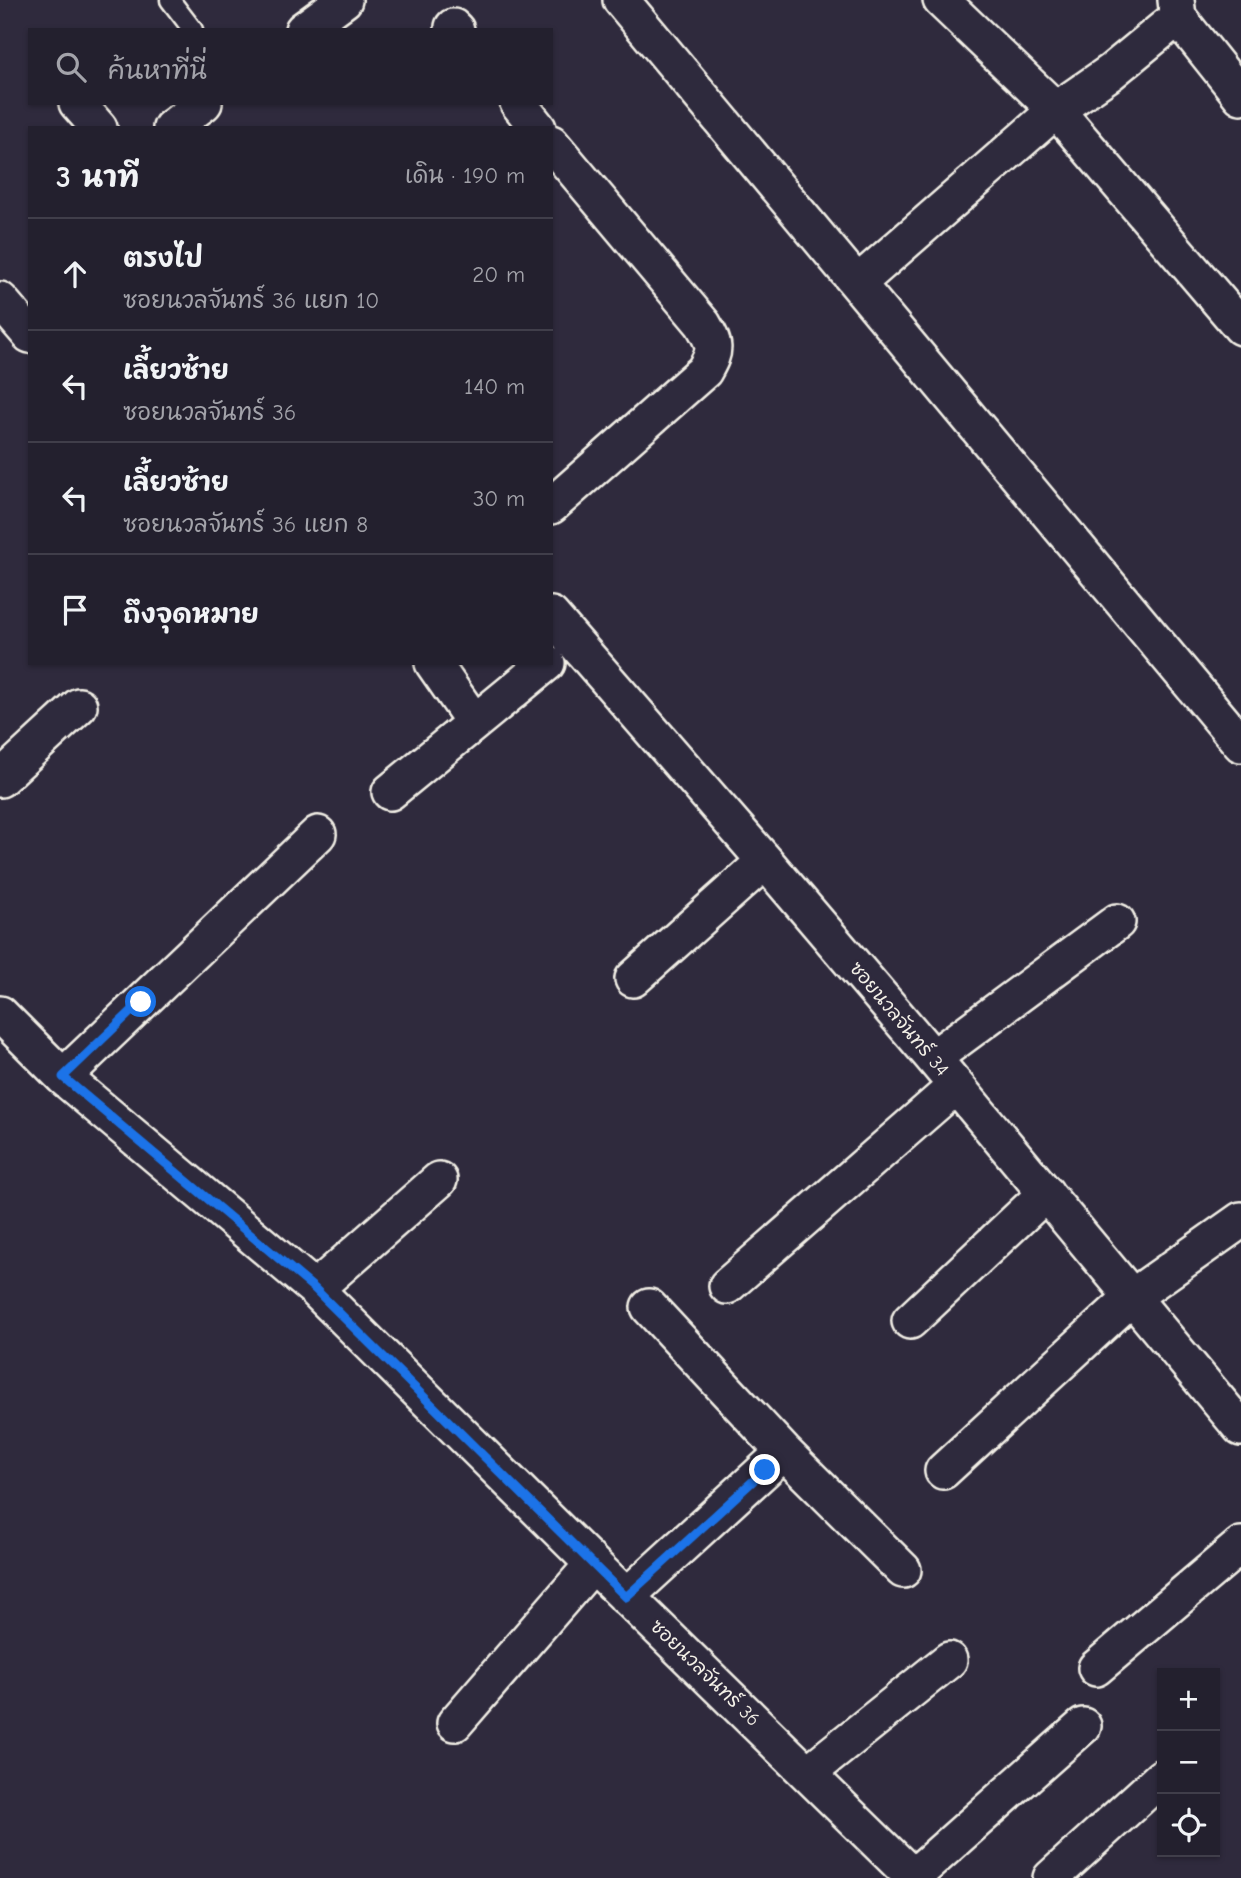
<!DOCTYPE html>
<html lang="th">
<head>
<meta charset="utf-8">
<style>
  :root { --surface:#23202e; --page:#2b2836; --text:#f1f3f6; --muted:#a3a3aa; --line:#403e4a }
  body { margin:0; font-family:"Comic Neue","Playpen Sans Thai",sans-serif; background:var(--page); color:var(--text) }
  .controls { position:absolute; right:21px; bottom:21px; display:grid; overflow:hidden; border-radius:0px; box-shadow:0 2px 5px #0004 }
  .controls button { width:63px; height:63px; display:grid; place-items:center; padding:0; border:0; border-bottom:2px solid var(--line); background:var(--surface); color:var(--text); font:35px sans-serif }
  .stop { position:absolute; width:21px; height:21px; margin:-16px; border:5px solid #1a73e8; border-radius:50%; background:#fff }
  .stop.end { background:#1a73e8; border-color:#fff; box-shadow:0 2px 7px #0008 }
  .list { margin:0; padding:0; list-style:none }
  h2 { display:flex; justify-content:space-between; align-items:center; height:91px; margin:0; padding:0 28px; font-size:30px }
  h2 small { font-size:23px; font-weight:400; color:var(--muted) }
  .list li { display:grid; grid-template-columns:46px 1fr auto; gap:21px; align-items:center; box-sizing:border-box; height:112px; padding:0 28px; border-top:2px solid var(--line) }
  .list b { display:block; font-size:26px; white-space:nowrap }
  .list p { margin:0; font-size:23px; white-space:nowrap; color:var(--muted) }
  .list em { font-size:23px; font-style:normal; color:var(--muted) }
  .icon { flex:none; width:38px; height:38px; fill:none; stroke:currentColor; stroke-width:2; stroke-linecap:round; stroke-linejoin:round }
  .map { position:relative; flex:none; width:1241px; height:1878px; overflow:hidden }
  .search { position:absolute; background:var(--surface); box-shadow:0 2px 5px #0004; left:28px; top:28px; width:525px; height:77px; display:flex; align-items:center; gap:18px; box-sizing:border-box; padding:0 24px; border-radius:0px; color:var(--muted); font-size:26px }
  .panel { position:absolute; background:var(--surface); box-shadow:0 2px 5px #0004; left:28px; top:126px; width:525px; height:539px; border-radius:0px }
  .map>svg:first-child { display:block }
</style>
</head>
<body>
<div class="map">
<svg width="1241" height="1878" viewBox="0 0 1241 1878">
  <rect width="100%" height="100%" fill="#2f2a3d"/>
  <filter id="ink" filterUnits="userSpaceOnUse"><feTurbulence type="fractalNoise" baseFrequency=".0143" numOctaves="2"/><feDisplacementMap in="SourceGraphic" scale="14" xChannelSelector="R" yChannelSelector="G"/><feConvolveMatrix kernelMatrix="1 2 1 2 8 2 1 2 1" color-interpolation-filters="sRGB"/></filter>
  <g filter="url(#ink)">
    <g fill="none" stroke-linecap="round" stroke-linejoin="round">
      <!-- lane casing -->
      <g stroke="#f4f1e8" stroke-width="23">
        <path id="lane" d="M 170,0 L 193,30"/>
      </g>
      <!-- street casing -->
      <g stroke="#f4f1e8" stroke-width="40">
        <path id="street" d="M 621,0 L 1241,744
          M 941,0 L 1056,110 L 1241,327
          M 1178,17 L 1241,96
          M 453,27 L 456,30
          M 303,30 L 344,0
          M 77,103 L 99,128
          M 518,103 L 538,128
          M 171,128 L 204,103
          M 551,143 L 703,324 C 715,345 717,349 704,371 L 551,506
          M 858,283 L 1056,110 L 1111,72 L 1178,17 L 1176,0
          M 0,300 L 30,335
          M 551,615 L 765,861 L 933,1058 L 1241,1428
          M 433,663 L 474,722
          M 0,779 L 79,706
          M 390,792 L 547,663
          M 633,979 L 765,861
          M 0,1014 L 63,1077 L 315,1289 L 593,1564 L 914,1878
          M 933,1058 L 1117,922
          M 63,1077 L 318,834
          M 727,1286 L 956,1086
          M 315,1289 L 439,1180
          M 649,1307 L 784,1452 L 903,1570
          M 910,1321 L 1046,1193
          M 943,1471 L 1132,1297 L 1241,1220
          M 626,1597 L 784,1452
          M 1096,1668 L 1241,1545
          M 455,1723 L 593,1564
          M 808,1773 L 949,1660
          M 913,1877 L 1083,1726
          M 1051,1878 L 1162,1777"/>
      </g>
      <!-- lane -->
      <use href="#lane" stroke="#2f2a3d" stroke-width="18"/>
      <!-- street -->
      <use href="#street" stroke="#2f2a3d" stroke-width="35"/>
    </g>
  </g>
  <g fill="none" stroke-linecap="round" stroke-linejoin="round" filter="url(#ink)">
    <!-- route -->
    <path stroke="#1a73e8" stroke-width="9" d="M 141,1002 L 63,1077 L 315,1289 L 626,1597 L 765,1470"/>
  </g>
  <g text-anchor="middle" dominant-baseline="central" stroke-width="5" stroke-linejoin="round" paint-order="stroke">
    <!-- street labels -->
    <g font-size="19" fill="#f4f1e8" stroke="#2f2a3d">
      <text transform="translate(899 1019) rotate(50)">ซอยนวลจันทร์ 34</text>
      <text transform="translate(705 1673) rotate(44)">ซอยนวลจันทร์ 36</text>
    </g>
  </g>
</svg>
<div class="controls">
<button>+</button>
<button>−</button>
<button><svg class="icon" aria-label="locate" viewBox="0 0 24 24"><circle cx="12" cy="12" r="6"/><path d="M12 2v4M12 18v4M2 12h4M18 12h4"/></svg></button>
</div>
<div class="stop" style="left:141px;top:1002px"></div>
<div class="stop end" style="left:765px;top:1470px"></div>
<div class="search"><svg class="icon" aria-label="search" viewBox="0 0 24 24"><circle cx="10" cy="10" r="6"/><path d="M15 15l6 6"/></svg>ค้นหาที่นี่</div>
<section class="panel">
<h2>3 นาที<small>เดิน · 190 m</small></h2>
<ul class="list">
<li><svg class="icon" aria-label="ahead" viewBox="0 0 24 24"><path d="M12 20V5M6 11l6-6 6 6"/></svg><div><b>ตรงไป</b><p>ซอยนวลจันทร์ 36 แยก 10</p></div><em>20 m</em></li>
<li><svg class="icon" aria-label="left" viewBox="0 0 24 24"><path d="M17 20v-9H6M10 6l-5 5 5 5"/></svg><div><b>เลี้ยวซ้าย</b><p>ซอยนวลจันทร์ 36</p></div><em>140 m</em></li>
<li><svg class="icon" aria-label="left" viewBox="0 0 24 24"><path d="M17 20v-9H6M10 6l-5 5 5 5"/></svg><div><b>เลี้ยวซ้าย</b><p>ซอยนวลจันทร์ 36 แยก 8</p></div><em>30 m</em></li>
<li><svg class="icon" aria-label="arrive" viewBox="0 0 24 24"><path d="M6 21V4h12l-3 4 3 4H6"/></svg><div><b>ถึงจุดหมาย</b></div></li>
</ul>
</section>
</div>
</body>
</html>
